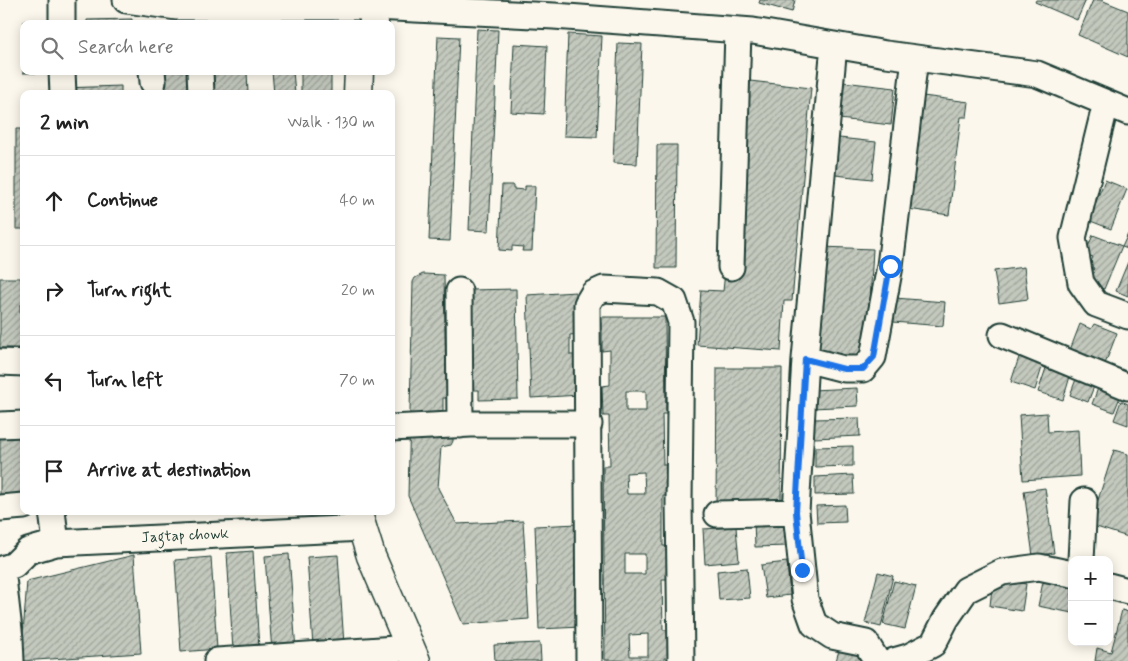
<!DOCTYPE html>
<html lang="en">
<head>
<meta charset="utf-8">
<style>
  :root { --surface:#fff; --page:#f2f2f2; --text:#222; --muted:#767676; --line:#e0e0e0 }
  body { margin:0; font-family:Mynerve,sans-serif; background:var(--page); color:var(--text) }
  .controls { position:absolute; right:15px; bottom:15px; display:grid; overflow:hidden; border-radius:10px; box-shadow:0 2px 12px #0003 }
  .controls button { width:45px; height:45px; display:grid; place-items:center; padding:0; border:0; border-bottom:1px solid var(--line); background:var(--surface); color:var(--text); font:25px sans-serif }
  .stop { position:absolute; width:15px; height:15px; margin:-11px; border:4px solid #1a73e8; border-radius:50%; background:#fff }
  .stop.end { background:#1a73e8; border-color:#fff; box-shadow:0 1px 5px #0008 }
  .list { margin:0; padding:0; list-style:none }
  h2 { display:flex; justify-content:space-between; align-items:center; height:65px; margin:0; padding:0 20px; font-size:21px }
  h2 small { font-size:16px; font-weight:400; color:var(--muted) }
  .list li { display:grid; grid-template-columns:32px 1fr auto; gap:15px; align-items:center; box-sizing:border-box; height:90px; padding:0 20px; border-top:1px solid var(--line) }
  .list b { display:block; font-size:19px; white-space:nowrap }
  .list em { font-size:16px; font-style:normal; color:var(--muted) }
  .icon { flex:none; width:28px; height:28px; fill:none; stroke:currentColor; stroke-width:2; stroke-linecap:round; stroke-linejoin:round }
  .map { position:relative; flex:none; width:1128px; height:661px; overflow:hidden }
  .search { position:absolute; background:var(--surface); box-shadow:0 2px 12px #0003; left:20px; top:20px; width:375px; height:55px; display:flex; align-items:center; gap:12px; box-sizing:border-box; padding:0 18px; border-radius:10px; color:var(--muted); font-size:19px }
  .panel { position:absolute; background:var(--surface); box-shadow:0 2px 12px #0003; left:20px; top:90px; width:375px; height:425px; border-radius:10px }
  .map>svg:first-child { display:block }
</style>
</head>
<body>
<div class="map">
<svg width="1128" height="661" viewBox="0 0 1128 661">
  <defs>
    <pattern id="building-hatch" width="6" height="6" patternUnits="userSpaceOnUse" patternTransform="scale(1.25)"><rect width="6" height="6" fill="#c4c9be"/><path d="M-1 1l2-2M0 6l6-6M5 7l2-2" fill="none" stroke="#9fa49b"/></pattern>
  </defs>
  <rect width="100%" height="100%" fill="#fbf7ec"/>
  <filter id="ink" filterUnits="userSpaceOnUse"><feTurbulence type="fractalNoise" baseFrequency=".02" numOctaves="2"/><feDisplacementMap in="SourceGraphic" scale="10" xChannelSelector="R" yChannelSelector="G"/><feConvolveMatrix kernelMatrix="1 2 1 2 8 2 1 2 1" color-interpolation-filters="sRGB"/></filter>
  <g filter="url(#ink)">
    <!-- building -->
    <path fill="url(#building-hatch)" stroke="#1f3d34" fill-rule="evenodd" d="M 760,0 L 795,0 L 792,12 L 759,3 Z
      M 1036,0 L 1086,0 L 1077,20 L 1035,2 Z
      M 1093,0 L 1101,0 L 1128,11 L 1128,57 L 1078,35 Z
      M 132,19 L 132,24 L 87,24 L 87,20 Z
      M 24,21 L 49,21 L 49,24 L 24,24 Z
      M 477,29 L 498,30 L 489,231 L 469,230 Z
      M 568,34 L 602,36 L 597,137 L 564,136 Z
      M 438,36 L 459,37 L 450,241 L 429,240 Z
      M 618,43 L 642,44 L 637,164 L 613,163 Z
      M 514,44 L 547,46 L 544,114 L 511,112 Z
      M 24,48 L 24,71 L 48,71 L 48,73 L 23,73 Z
      M 159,71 L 191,71 L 192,94 L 159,94 Z
      M 201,71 L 247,71 L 248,94 L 202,94 Z
      M 272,71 L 293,71 L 295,94 L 274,94 Z
      M 301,71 L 331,71 L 331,94 L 301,94 Z
      M 750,81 L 811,88 L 792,301 L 784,301 L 781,351 L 697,345 L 701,290 L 723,291 L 725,272 L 736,272 Z
      M 843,82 L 895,88 L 891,125 L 839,119 Z
      M 121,86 L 121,94 L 63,94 L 63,88 Z
      M 923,96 L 969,102 L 967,117 L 961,117 L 949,215 L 908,209 Z
      M 16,129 L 24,129 L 24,229 L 16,229 Z
      M 830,137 L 876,142 L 872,179 L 826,174 Z
      M 657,145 L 677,145 L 676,268 L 656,268 Z
      M 1105,180 L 1127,189 L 1111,229 L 1088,220 Z
      M 502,185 L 513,185 L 513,189 L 525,190 L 525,186 L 535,186 L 532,251 L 522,251 L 523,247 L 512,246 L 512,251 L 499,250 Z
      M 1128,234 L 1128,249 L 1122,247 Z
      M 1093,235 L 1122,246 L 1104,289 L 1087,283 L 1094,268 L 1089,266 L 1093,257 L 1085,254 Z
      M 822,247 L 873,249 L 867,356 L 817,354 Z
      M 1128,262 L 1128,296 L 1116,291 Z
      M 1024,267 L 1028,299 L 999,303 L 994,271 Z
      M 423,274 L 444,275 L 446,385 L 450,385 L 448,398 L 443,398 L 443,434 L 453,437 L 453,441 L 451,445 L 441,447 L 438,488 L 457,524 L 523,521 L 529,619 L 463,624 L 408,496 L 413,282 L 415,278 Z
      M 0,278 L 24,278 L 24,305 L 20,305 L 20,313 L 24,313 L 24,348 L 0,348 Z
      M 516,289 L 518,399 L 479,400 L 479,390 L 471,390 L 469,290 Z
      M 576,292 L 578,334 L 570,335 L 570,355 L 579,355 L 580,395 L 531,398 L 527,295 Z
      M 895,298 L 945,302 L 943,326 L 893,322 Z
      M 602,317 L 665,317 L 666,414 L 662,414 L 663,465 L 667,465 L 667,496 L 663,496 L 663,546 L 668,546 L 668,579 L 662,579 L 663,630 L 668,630 L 669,658 L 664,658 L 664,661 L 605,660 L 603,466 L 610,466 L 609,416 L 603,416 L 602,386 L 610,385 L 610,350 L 602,351 ZM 626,391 L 646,391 L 646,411 L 626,411 ZM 644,472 L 645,494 L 627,494 L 626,473 ZM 625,554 L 645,554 L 645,574 L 625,574 ZM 648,634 L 648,656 L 630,656 L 629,635 Z
      M 1080,324 L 1091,329 L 1094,324 L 1117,333 L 1105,364 L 1070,350 Z
      M 1020,354 L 1044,361 L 1035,390 L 1011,382 Z
      M 1047,365 L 1071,373 L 1063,400 L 1038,392 Z
      M 717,368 L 782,368 L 781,504 L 716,504 Z
      M 1078,374 L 1096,381 L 1088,402 L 1070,395 Z
      M 1100,383 L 1122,392 L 1114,412 L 1092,404 Z
      M 857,388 L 858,406 L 812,408 L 811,390 Z
      M 1121,401 L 1128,404 L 1128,425 L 1114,420 Z
      M 1047,413 L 1048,432 L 1078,430 L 1080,476 L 1023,480 L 1019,415 Z
      M 859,418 L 860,436 L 814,438 L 813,419 Z
      M 0,430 L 24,430 L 24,499 L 0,499 Z
      M 853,446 L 853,466 L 815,467 L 815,447 Z
      M 1114,450 L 1128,454 L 1128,537 L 1090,525 Z
      M 853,475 L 854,494 L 815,495 L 815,477 Z
      M 1045,488 L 1054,553 L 1033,556 L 1024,491 Z
      M 845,505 L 846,522 L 817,523 L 816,506 Z
      M 787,519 L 788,546 L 755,547 L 754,520 Z
      M 578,524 L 582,627 L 539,629 L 535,526 Z
      M 736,527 L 739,561 L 705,564 L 703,529 Z
      M 253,551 L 259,649 L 233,651 L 227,553 Z
      M 289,554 L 296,651 L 272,652 L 265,556 Z
      M 134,555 L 141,653 L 21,661 L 27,581 Z
      M 338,555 L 344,645 L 313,647 L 307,557 Z
      M 211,557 L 217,649 L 181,652 L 175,560 Z
      M 787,562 L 790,595 L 766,598 L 761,565 Z
      M 747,568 L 750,598 L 719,600 L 717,571 Z
      M 878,572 L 893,576 L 881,627 L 865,623 Z
      M 993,579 L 1026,584 L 1022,611 L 990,606 Z
      M 894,581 L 916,586 L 905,629 L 883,624 Z
      M 1043,582 L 1072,588 L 1072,613 L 1038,606 Z
      M 1122,610 L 1128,612 L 1128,661 L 1095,661 L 1097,648 L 1111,652 Z
      M 540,643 L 541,661 L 495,661 L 494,645 Z
      M 841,643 L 864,649 L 861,661 L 836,661 Z"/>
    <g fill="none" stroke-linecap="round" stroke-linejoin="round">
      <!-- minor casing -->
      <g stroke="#1f3d34" stroke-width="29">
        <path id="minor" d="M 62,0 L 62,24
          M 126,0 L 177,7 L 374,7 L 554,16 L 753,31 L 886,54 L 1037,74 L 1128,112
          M 834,45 L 805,359 L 796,512 L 805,599 L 814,624 L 832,636 L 866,643 L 877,661
          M 62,71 L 63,94
          M 152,71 L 153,82
          M 200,71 L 201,94
          M 1106,103 L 1073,238 L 1081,283 L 1096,304 L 1128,316
          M 731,267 L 738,31
          M 459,291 L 460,425
          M 1002,335 L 1128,387
          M 805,359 L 844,369 L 863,369 L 873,357 L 890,266 L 915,58
          M 0,362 L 24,363
          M 0,425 L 24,424
          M 391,428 L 471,424 L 589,424
          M 0,508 L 24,506
          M 52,511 L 56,543
          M 717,514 L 796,512
          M 1081,560 L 1084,501
          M 1109,586 L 1128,591
          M 11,661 L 10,639 L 2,569 L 14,565 L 28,551 L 56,543 L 363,528
          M 217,661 L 410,648
          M 589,661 L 587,304 L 593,294 L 604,289 L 658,292 L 674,301 L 681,322 L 679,502 L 681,661
          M 894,661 L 908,657 L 933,644 L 946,619 L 966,590 L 1002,572 L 1039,567 L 1072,574"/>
      </g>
      <!-- major casing -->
      <g stroke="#1f3d34" stroke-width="31">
        <path id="major" d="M 373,0 L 374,24
          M 358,94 L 359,71
          M 357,511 L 371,556 L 416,661"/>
      </g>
      <!-- minor -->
      <use href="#minor" stroke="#fbf7ec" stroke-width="25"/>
      <!-- major -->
      <use href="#major" stroke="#fbf7ec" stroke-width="28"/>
    </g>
  </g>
  <g fill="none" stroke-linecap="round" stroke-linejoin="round" filter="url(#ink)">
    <!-- route -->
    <path stroke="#1a73e8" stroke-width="6" d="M 802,570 L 796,512 L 805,359 L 844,369 L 863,369 L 874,357 L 890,266"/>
  </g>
  <g text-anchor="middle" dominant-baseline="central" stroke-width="5" stroke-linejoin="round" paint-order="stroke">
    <!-- street labels -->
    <g font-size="15" fill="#1f3d34" stroke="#fbf7ec">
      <text transform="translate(185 536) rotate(-3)">Jagtap chowk</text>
    </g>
  </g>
</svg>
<div class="controls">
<button>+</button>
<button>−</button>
</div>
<div class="stop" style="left:890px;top:266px"></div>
<div class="stop end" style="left:802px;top:570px"></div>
<div class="search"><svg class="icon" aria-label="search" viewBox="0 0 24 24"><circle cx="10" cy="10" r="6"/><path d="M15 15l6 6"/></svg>Search here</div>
<section class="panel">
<h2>2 min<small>Walk · 130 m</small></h2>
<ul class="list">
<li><svg class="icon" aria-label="ahead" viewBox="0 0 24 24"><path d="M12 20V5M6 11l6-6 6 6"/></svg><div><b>Continue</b></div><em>40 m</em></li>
<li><svg class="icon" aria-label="right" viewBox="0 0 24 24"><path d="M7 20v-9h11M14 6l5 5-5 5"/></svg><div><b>Turn right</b></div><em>20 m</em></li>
<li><svg class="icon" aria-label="left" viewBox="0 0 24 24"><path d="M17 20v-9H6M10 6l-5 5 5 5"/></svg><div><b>Turn left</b></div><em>70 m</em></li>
<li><svg class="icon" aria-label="arrive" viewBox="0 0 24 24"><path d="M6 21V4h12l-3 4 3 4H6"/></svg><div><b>Arrive at destination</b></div></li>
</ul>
</section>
</div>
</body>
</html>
